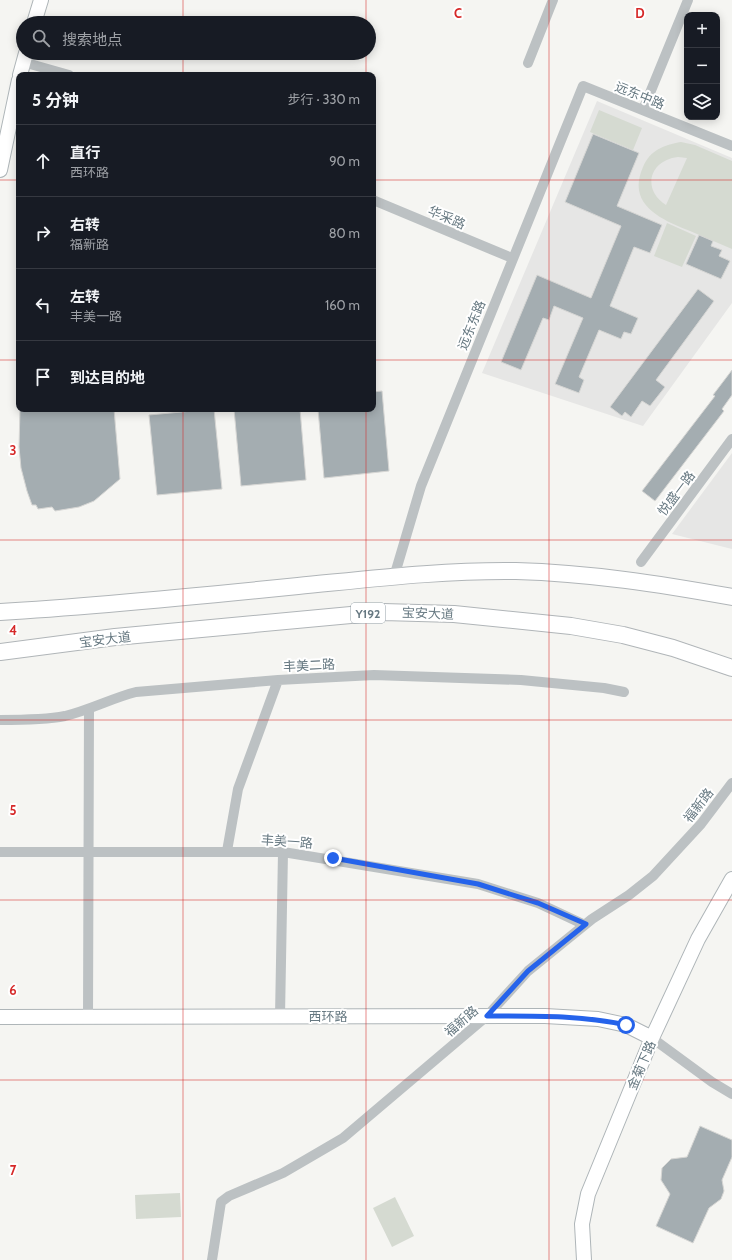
<!DOCTYPE html>
<html lang="zh">
<head>
<meta charset="utf-8">
<style>
  :root { --surface:#171b24; --page:#20242c; --text:#f1f3f6; --muted:#9ea1a6; --line:#363941 }
  body { margin:0; font-family:Cabin,"Noto Sans SC",sans-serif; background:var(--page); color:var(--text) }
  .controls { position:absolute; right:12px; top:12px; display:grid; overflow:hidden; border-radius:8px; box-shadow:0 2px 10px #0003 }
  .controls button { width:36px; height:36px; display:grid; place-items:center; padding:0; border:0; border-bottom:1px solid var(--line); background:var(--surface); color:var(--text); font:20px sans-serif }
  .stop { position:absolute; width:12px; height:12px; margin:-9px; border:3px solid #2563eb; border-radius:50%; background:#fff }
  .stop.end { background:#2563eb; border-color:#fff; box-shadow:0 1px 4px #0008 }
  .list { margin:0; padding:0; list-style:none }
  h2 { display:flex; justify-content:space-between; align-items:center; height:52px; margin:0; padding:0 16px; font-size:17px }
  h2 small { font-size:13px; font-weight:400; color:var(--muted) }
  .list li { display:grid; grid-template-columns:26px 1fr auto; gap:12px; align-items:center; box-sizing:border-box; height:72px; padding:0 16px; border-top:1px solid var(--line) }
  .list b { display:block; font-size:15px; white-space:nowrap }
  .list p { margin:0; font-size:13px; white-space:nowrap; color:var(--muted) }
  .list em { font-size:13px; font-style:normal; color:var(--muted) }
  .icon { flex:none; width:22px; height:22px; fill:none; stroke:currentColor; stroke-width:2; stroke-linecap:round; stroke-linejoin:round }
  .map { position:relative; flex:none; width:732px; height:1260px; overflow:hidden }
  .search { position:absolute; background:var(--surface); box-shadow:0 2px 10px #0003; left:16px; top:16px; width:360px; height:44px; display:flex; align-items:center; gap:10px; box-sizing:border-box; padding:0 14px; border-radius:22px; color:var(--muted); font-size:15px }
  .panel { position:absolute; background:var(--surface); box-shadow:0 2px 10px #0003; left:16px; top:72px; width:360px; height:340px; border-radius:8px }
  .map>svg:first-child { display:block }
</style>
</head>
<body>
<div class="map">
<svg width="732" height="1260" viewBox="0 0 732 1260">
  <rect width="100%" height="100%" fill="#f5f5f2"/>
  <!-- built -->
  <path fill="#e6e6e5" d="M 597,101 L 732,158 L 732,303 L 643,426 L 482,373 Z
    M 732,453 L 732,549 L 672,534 Z"/>
  <!-- grass -->
  <path fill="#d5dad1" fill-rule="evenodd" d="M 599,110 L 642,128 L 633,150 L 590,132 Z
    M 681,142 L 695,145 L 732,161 L 732,249 C 718,243 704,237 690,231 C 662,220 626,205 643,167 C 650,150 664,145 681,142 ZM 678,157 L 687,158 L 666,205 C 641,189 650,160 678,157 Z
    M 667,223 L 696,236 L 682,267 L 654,256 Z
    M 180,1193 L 181,1217 L 136,1219 L 135,1195 Z
    M 395,1197 L 414,1236 L 392,1247 L 373,1208 Z"/>
  <!-- building -->
  <path fill="#a4adb1" stroke="#d6d6d4" d="M 593,134 L 639,153 L 617,206 L 662,225 L 650,253 L 634,247 L 610,306 L 638,318 L 631,334 L 624,332 L 621,339 L 599,330 L 579,377 L 584,380 L 579,393 L 555,384 L 583,318 L 554,306 L 549,320 L 543,318 L 521,370 L 501,362 L 537,275 L 591,298 L 621,226 L 565,202 Z
    M 699,235 L 713,241 L 711,246 L 722,250 L 719,256 L 730,261 L 721,279 L 686,264 Z
    M 698,289 L 714,301 L 656,380 L 665,387 L 650,406 L 642,401 L 631,417 L 625,412 L 622,416 L 610,407 Z
    M 732,370 L 732,395 L 722,409 L 724,411 L 655,501 L 642,491 L 715,396 L 713,395 Z
    M 382,391 L 389,471 L 324,478 L 318,409 L 373,409 L 373,392 Z
    M 20,409 L 114,409 L 120,479 L 94,501 L 79,507 L 55,511 L 52,507 L 38,509 L 36,505 L 32,505 L 27,491 L 21,468 L 19,447 Z
    M 214,409 L 222,489 L 157,495 L 149,415 Z
    M 234,409 L 300,409 L 306,480 L 241,486 Z
    M 700,1126 L 732,1140 L 732,1157 L 722,1180 L 724,1191 L 721,1199 L 709,1208 L 693,1243 L 656,1226 L 670,1194 L 661,1180 L 662,1168 L 671,1159 L 687,1157 Z"/>
  <g fill="none" stroke-linecap="round" stroke-linejoin="round">
    <!-- secondary casing -->
    <g stroke="#aeb5b8" stroke-width="16">
      <path id="secondary" d="M 34,23 L 41,0
        M 20,75 L 26,53
        M 0,170 L 19,80
        M 0,1017 L 545,1016 L 598,1019 L 626,1025 L 652,1038
        M 584,1260 L 582,1224 L 588,1194 L 652,1038 L 698,939 L 732,879"/>
    </g>
    <!-- primary casing -->
    <g stroke="#b0b5b8" stroke-width="18">
      <path id="primary" d="M 0,612 C 100,606 199,596 298,586 C 370,579 443,570 516,571 C 589,573 660,584 732,597
        M 0,652 L 115,637 L 383,612 L 454,614 L 571,626 L 623,635 L 673,648 L 732,668"/>
    </g>
    <!-- street -->
    <path stroke="#bcc1c3" stroke-width="10" d="M 23,62 L 69,75
      M 528,63 L 553,0
      M 643,110 L 688,0
      M 373,200 L 512,258
      M 641,562 L 732,439
      M 394,577 L 421,486 L 583,86 L 732,146
      M 0,720 C 21,720 45,720 65,716 C 90,710 112,698 136,692 L 278,680 L 374,675 L 521,680 L 604,688 L 624,692
      M 227,851 L 238,789 L 278,680
      M 0,852 L 283,852 L 478,884 L 538,903 L 585,925
      M 280,1016 L 283,852
      M 88,1017 L 89,709
      M 652,1038 L 712,1082 L 732,1094
      M 212,1260 L 221,1202 L 229,1196 L 283,1173 L 343,1138 L 487,1016 L 528,971 L 592,919 L 629,895 L 653,876 L 701,824 L 732,783"/>
    <!-- secondary -->
    <use href="#secondary" stroke="#fff" stroke-width="14"/>
    <!-- primary -->
    <use href="#primary" stroke="#fff" stroke-width="16"/>
  </g>
  <g fill="none" stroke-linecap="round" stroke-linejoin="round">
    <!-- route -->
    <path stroke="#2563eb" stroke-width="5" d="M 333,858 L 478,884 L 538,903 L 586,924 L 528,971 L 487,1016 C 534,1016 580,1015 626,1025"/>
  </g>
  <!-- grid -->
  <path fill="none" stroke="#d62828" stroke-width="1" stroke-opacity="0.55" d="M 183,0 L 183,23M 366,0 L 366,23M 549,0 L 549,1260M 183,53 L 183,75M 366,53 L 366,75M 0,180 L 19,180M 373,180 L 732,180M 0,360 L 19,360M 373,360 L 732,360M 183,409 L 183,1260M 366,409 L 366,1260M 0,540 L 732,540M 0,720 L 732,720M 0,900 L 732,900M 0,1080 L 732,1080"/>
  <g text-anchor="middle" dominant-baseline="central" stroke-width="4" stroke-linejoin="round" paint-order="stroke">
    <!-- shield labels -->
    <rect fill="#fff" stroke="#94a0a7" stroke-width="1" x="351" y="603" width="34" height="20" rx="3"/>
    <g font-size="12" font-weight="bold" fill="#667881">
      <text x="368" y="613">Y192</text>
    </g>
    <!-- street labels -->
    <g font-size="13" fill="#667881" stroke="#fff">
      <text transform="translate(640 95) rotate(22)">远东中路</text>
      <text transform="translate(447 217) rotate(23)">华采路</text>
      <text transform="translate(471 325) rotate(-68)">远东东路</text>
      <text transform="translate(676 493) rotate(-53)">悦盛一路</text>
      <text transform="translate(428 613) rotate(2)">宝安大道</text>
      <text transform="translate(105 639) rotate(-7)">宝安大道</text>
      <text transform="translate(309 665) rotate(-3)">丰美二路</text>
      <text transform="translate(698 805) rotate(-52)">福新路</text>
      <text transform="translate(287 841) rotate(4)">丰美一路</text>
      <text x="328" y="1016">西环路</text>
      <text transform="translate(461 1021) rotate(-41)">福新路</text>
      <text transform="translate(641 1065) rotate(-67)">金菊下路</text>
    </g>
  </g>
  <g font-size="13" text-anchor="middle" font-weight="bold" fill="#d62828" stroke="#fff" stroke-width="4" stroke-linejoin="round" paint-order="stroke">
    <text x="458" y="18">C</text>
    <text x="640" y="18">D</text>
    <text x="13" y="455">3</text>
    <text x="13" y="635">4</text>
    <text x="13" y="815">5</text>
    <text x="13" y="995">6</text>
    <text x="13" y="1175">7</text>
  </g>
</svg>
<div class="controls">
<button>+</button>
<button>−</button>
<button><svg class="icon" aria-label="layers" viewBox="0 0 24 24"><path d="M12 4l9 5-9 5-9-5zM3 14l9 5 9-5"/></svg></button>
</div>
<div class="stop" style="left:626px;top:1025px"></div>
<div class="stop end" style="left:333px;top:858px"></div>
<div class="search"><svg class="icon" aria-label="search" viewBox="0 0 24 24"><circle cx="10" cy="10" r="6"/><path d="M15 15l6 6"/></svg>搜索地点</div>
<section class="panel">
<h2>5 分钟<small>步行 · 330 m</small></h2>
<ul class="list">
<li><svg class="icon" aria-label="ahead" viewBox="0 0 24 24"><path d="M12 20V5M6 11l6-6 6 6"/></svg><div><b>直行</b><p>西环路</p></div><em>90 m</em></li>
<li><svg class="icon" aria-label="right" viewBox="0 0 24 24"><path d="M7 20v-9h11M14 6l5 5-5 5"/></svg><div><b>右转</b><p>福新路</p></div><em>80 m</em></li>
<li><svg class="icon" aria-label="left" viewBox="0 0 24 24"><path d="M17 20v-9H6M10 6l-5 5 5 5"/></svg><div><b>左转</b><p>丰美一路</p></div><em>160 m</em></li>
<li><svg class="icon" aria-label="arrive" viewBox="0 0 24 24"><path d="M6 21V4h12l-3 4 3 4H6"/></svg><div><b>到达目的地</b></div></li>
</ul>
</section>
</div>
</body>
</html>
